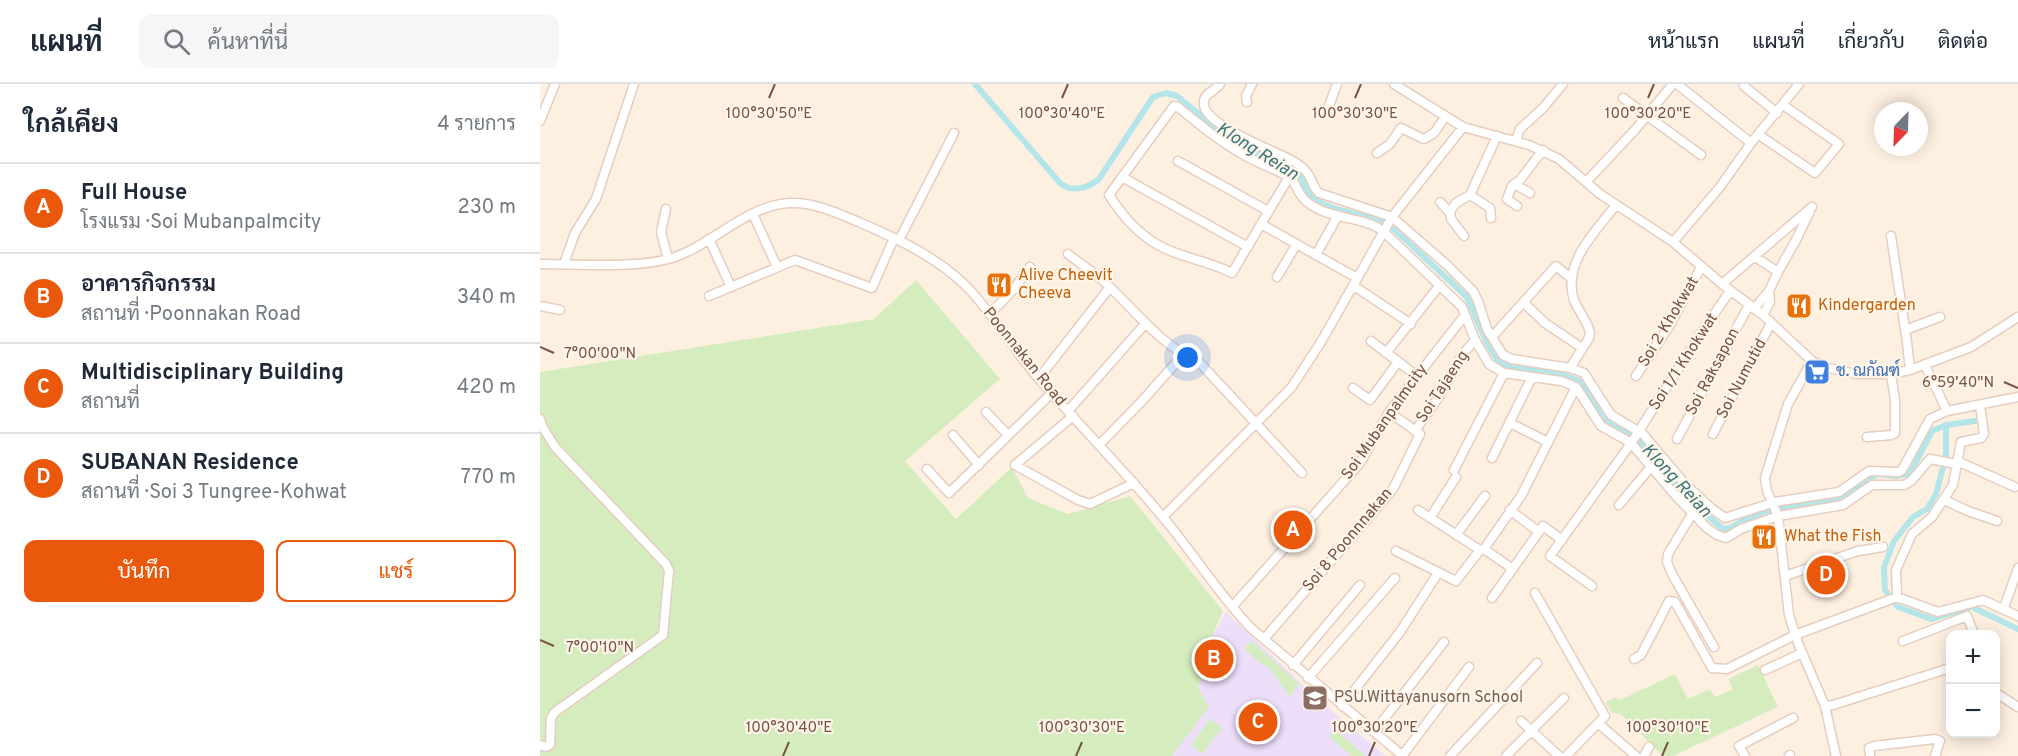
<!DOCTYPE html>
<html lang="th">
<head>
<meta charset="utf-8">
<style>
  :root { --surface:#fff; --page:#f6f6f7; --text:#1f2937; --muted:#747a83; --line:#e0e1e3; --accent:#ea580c }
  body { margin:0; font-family:Overpass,Sarabun,sans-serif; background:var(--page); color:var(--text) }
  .controls { position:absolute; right:18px; bottom:18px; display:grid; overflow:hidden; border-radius:12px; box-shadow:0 3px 15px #0003 }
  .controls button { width:54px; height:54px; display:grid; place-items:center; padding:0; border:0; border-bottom:2px solid var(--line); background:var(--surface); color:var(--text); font:30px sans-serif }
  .compass { position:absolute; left:1334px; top:18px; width:54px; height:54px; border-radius:50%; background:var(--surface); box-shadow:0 3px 15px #0003; rotate:203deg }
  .you { position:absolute; left:648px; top:274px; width:21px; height:21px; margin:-15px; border:4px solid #fff; border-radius:50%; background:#1a73e8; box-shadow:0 0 0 9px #1a73e833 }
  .badge { display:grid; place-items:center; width:39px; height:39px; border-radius:50%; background:var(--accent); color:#fff; font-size:20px; font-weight:700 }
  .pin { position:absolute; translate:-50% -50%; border:3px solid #fff; box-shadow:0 2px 6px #0006 }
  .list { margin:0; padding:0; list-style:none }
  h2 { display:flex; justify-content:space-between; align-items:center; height:78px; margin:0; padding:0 24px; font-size:26px }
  h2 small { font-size:20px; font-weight:400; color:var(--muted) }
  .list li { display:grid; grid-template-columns:39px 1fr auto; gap:18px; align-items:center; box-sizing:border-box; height:90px; padding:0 24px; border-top:2px solid var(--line) }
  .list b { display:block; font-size:22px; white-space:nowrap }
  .list p { margin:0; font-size:20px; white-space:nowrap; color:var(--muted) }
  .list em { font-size:20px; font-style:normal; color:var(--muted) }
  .actions { display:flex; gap:12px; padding:18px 24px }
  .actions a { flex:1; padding:14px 0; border:2px solid var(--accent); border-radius:12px; text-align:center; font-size:21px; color:var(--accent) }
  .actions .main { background:var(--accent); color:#fff }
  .icon { flex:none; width:33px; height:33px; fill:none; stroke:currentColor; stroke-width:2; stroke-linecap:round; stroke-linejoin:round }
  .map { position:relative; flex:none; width:1478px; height:672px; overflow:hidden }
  header { display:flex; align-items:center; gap:36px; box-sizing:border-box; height:84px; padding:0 30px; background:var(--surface); border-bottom:2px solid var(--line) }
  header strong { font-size:28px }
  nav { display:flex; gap:33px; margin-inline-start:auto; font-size:21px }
  .search { width:420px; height:54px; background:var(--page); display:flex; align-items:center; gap:15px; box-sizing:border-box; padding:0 21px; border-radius:12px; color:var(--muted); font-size:22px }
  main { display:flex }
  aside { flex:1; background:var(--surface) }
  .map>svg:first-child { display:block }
</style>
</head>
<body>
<header>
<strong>แผนที่</strong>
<div class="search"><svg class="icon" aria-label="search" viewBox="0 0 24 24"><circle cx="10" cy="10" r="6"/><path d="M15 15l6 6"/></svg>ค้นหาที่นี่</div>
<nav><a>หน้าแรก</a><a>แผนที่</a><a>เกี่ยวกับ</a><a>ติดต่อ</a></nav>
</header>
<main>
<aside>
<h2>ใกล้เคียง<small>4 รายการ</small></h2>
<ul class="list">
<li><span class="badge">A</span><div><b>Full House</b><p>โรงแรม · Soi Mubanpalmcity</p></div><em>230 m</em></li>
<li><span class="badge">B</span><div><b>อาคารกิจกรรม</b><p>สถานที่ · Poonnakan Road</p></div><em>340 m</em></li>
<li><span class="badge">C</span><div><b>Multidisciplinary Building</b><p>สถานที่</p></div><em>420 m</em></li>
<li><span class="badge">D</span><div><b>SUBANAN Residence</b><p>สถานที่ · Soi 3 Tungree-Kohwat</p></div><em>770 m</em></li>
</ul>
<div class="actions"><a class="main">บันทึก</a><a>แชร์</a></div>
</aside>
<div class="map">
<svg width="1478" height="672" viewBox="0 0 1478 672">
  <rect width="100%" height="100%" fill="#fef0e1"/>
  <!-- education -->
  <path fill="#eddefa" d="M 686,528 L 781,618 L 846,672 L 605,672 Z"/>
  <!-- green -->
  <path fill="#d5edbe" d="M 376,196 L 460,295 L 365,377 L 416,435 L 472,383 L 488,414 L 528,430 L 590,412 L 683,527 L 657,587 L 663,592 L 658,604 L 669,623 L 632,672 L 0,672 L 0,288 L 334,235 Z
    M 712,557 L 759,600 L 750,613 L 730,585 L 715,575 L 706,566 L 706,562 Z
    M 1218,581 L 1238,623 L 1133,672 L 1123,672 L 1081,630 L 1072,629 L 1065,618 L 1076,613 L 1080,616 L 1135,590 L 1148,615 L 1170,605 L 1175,613 L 1193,605 L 1188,595 Z
    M 670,635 L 682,644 L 662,670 L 651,661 Z
    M 794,646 L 796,647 L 826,672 L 812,672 L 789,653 Z"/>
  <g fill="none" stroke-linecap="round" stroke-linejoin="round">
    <!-- canal -->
    <path stroke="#b4e6e9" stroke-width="6" d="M 435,0 L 520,99 C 531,109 549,104 559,95 L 613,13 L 626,9 L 637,12 L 688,54 L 758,90 C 765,97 765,108 773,114 C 796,131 830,128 853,144 L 927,213 L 947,259 L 958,277 L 972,284 L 1018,289 L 1039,297 L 1066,337 L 1099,357 L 1153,419 L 1183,445 L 1191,444 L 1205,435 L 1245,423 L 1303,414 L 1337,390 L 1355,392 L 1370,390 L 1392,347 L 1406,341 L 1435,337
      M 1406,341 L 1406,372 L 1396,410 L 1387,425 L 1373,433 L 1354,457 L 1344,483 L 1345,506 L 1358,523 L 1391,535 L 1432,523 L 1478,545"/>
    <!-- minor casing -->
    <g stroke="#e5cdbf" stroke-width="11">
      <path id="minor" d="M 680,0 C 675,8 662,9 664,21 C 666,41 732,66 749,75 C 755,78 764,84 768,90 C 773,96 772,103 779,109 L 852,133 L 907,181 L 933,207 L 938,217 L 947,245 L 963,271 L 972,275 L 1030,284 L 1044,289 L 1071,331 L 1103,350 L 1145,400 L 1171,424 L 1185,434 L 1235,418 L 1299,408 L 1329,387 L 1359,388 L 1362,386 L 1390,335 L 1407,327 L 1478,313
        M 854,0 L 923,43 L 989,61 L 1019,75 L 1060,110 L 1133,158 L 1182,200 L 1223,231 L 1272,277 L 1284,283 L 1316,290 L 1351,290 L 1370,286 L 1431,263 L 1478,233
        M 1137,0 L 1211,59
        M 1204,2 L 1237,29
        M 1083,14 L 1161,71
        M 707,18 L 706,12 L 712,0
        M 787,27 L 797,0
        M 0,37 L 15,0
        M 1219,51 L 1275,89 L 1299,60 L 1243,21
        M 976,57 L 980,45 L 1003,24 L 1023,0
        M 837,69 L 850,60 L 861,44 L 884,55 L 894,49 L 905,33
        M 638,77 L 728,127
        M 582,93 L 708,163
        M 749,93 L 692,189 C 671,178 648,175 626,165 C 601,154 583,133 569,111 L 634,22 L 638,23 C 659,40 680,58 704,71 C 719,80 736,85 751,94 C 757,102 759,112 767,118 C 789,136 823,132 843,147 L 922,223 L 935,256 L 949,280 L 964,289 L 1021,297 L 1036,303 L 1061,342 L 1091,359 L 1135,411 L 1167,444 L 1177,451 L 1186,454 L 1201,445 L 1238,432 L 1303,421 L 1332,401 L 1364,401 L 1371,397 L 1390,375 L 1416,380
        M 1046,98 L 1094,47 L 1133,0
        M 974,100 L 990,109
        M 930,111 L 950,124 L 951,134
        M 900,118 L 910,129
        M 977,122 L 967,115 L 972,102 L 980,96 L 1003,66
        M 126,125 L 121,148 L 128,175
        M 213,130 L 237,183
        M 721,140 L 817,194
        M 924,152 L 911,135 L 910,127 L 916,119 L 930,111 L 957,52
        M 1351,152 L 1367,258 L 1370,286
        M 169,155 L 191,203
        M 359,156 L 414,49
        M 1133,158 L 1180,103 L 1211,59 L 1259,0
        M 528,170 C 539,179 552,187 562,196 C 594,224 619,261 659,278 L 762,389
        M 776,171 L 797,133
        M 0,180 C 39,180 95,185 132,174 C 172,161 208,120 251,119 C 274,118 300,130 321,139 C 360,156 399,174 429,205 C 455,233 474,266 499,295 C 539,341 582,384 621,431 C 653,468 678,510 712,545 L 863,672
        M 24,180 L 35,149 L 56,115 L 94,0
        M 1238,188 L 1256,156 L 1270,127
        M 737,193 L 756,161
        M 1182,200 L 1272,123
        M 814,202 L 871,240
        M 169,212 L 255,176 L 332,204 L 354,154
        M 983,218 L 1005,239 L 1042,264
        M 0,222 L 20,226
        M 1214,225 L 1229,207 L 1238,188 L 1215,173
        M 450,230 L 473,206 L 490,183
        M 1223,231 L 1230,218 L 1229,207
        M 1365,246 L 1400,233
        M 952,253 L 1016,182 L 1032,195
        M 831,257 L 877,292
        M 846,269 L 900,201
        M 1272,277 L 1248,320 L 1225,394 L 1227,407 L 1238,432 L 1249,531 L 1258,559 L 1285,622 L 1296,672
        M 1385,281 L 1407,327
        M 1030,284 L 1049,254 L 1050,249 C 1048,237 1038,227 1034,216 C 1022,179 1056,147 1076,121
        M 1096,292 L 1130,241 L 1161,183
        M 499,294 L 570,203
        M 813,304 L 830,316 L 858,278
        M 528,327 L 605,240
        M 446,328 L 468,351
        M 533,332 L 475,381 L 538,416 L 550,420 L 594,399
        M 0,335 L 2,342 L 15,363 L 126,480 L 129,487 L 123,551 L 15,628 L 11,634 L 10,661 L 6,663 L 0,661
        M 970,339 L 1008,358
        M 879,350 L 875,347 L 898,314 L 923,270 L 935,256
        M 1173,350 L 1231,239
        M 413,351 L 439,381
        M 1327,353 L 1352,351 L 1355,349 L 1355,316 L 1351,290
        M 1137,355 L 1209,221
        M 559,361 L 602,317 L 643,271
        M 952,374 L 992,293
        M 1417,377 L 1475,403
        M 387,385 L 409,409 L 512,309
        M 914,386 L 964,289
        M 1404,416 L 1428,427 L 1457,437
        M 1079,421 L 1110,384
        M 878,426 L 940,466
        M 970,426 L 999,448
        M 1152,430 L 1128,470 L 1127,478 L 1132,490 L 1174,563
        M 623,433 L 751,304 L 781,258 L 852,133 L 923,43
        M 890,434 L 916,393
        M 916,451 L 945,412
        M 944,465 L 973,485
        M 856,467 L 916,497 L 940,466 L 944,465 L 981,412 L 1036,303
        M 1245,492 L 1318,467 L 1343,463
        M 1052,502 L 1010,472 L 1092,358 L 1159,252 L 1190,207
        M 995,509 L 1065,632 L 1026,672
        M 1357,513 L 1356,486 L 1372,450 L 1392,433 L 1413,401 L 1421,358 L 1441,354 L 1444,350 L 1440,321
        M 952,514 L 1003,442 L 1022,456
        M 692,523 L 820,379 L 849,328 L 925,231
        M 1464,524 L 1478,484
        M 724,555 L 853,405 L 880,350 L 849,328
        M 1363,557 L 1427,532 L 1434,550
        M 1094,575 L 1101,571 L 1129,517 L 1135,518 L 1172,584 L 1187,585 L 1255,551 L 1357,513 L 1398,528 L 1443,516 L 1478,532
        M 753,581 L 820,501
        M 1225,586 L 1262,569
        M 768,594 L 855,494
        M 1456,609 L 1478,623
        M 802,622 L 860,548 L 898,489
        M 1285,622 L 1293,621 L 1410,584
        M 981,637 L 1019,672
        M 1058,639 L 1096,672
        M 834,648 L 904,558
        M 862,672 L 929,583
        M 910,672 L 997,579
        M 966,672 L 1024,614
        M 1104,672 L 1109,663
        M 1205,672 L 1199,662 L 1253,634
        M 1249,672 L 1250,671
        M 1330,672 L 1329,664 L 1334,662 L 1395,655 L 1400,657 L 1395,672"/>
    </g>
    <!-- minor -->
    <use href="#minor" stroke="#fff" stroke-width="8"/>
  </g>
  <!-- ticks -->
  <path fill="none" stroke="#775346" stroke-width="2" d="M 229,14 L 235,0M 522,14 L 528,0M 815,14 L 821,0M 1108,14 L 1114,0M 0,263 L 14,269M 1464,298 L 1478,304M 0,556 L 14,562M 243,672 L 249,658M 536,672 L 542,658M 829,672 L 835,658M 1122,672 L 1128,658"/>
  <!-- icons -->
  <defs>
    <g id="restaurant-square" transform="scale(1.35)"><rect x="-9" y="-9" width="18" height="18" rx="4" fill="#e8710a" stroke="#fff5e9"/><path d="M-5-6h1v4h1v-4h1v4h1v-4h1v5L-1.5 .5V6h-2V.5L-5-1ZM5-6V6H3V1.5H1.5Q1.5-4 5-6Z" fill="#fff"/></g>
    <g id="supermarket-square" transform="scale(1.35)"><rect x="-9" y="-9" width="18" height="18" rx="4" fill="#3f7fe0" stroke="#fff5e9"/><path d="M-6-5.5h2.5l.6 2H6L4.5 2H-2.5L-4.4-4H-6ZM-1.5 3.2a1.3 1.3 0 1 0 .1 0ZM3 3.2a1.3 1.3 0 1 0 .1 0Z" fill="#fff"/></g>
    <g id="school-square" transform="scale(1.35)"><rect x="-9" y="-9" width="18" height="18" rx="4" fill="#8d6e63" stroke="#fff5e9"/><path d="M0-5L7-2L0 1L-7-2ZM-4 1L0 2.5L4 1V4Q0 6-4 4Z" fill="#fff"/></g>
  </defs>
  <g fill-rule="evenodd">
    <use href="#restaurant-square" x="459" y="201"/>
    <use href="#restaurant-square" x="1259" y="222"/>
    <use href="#supermarket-square" x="1277" y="288"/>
    <use href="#restaurant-square" x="1224" y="453"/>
    <use href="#school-square" x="775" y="614"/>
  </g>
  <g text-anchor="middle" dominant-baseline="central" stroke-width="4.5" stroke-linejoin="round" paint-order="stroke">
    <!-- food labels -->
    <g font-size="16" fill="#c56008" stroke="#fff5e9" text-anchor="start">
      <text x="478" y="192">Alive Cheevit<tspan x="478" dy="18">Cheeva</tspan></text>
      <text x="1278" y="222">Kindergarden</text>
      <text x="1244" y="453">What the Fish</text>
    </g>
    <!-- street labels -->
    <g font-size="16" fill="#775346" stroke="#fff5e9">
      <text transform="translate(1129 238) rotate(-59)">Soi 2 Khokwat</text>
      <text transform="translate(484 273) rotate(51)">Poonnakan Road</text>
      <text transform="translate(1144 278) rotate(-57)">Soi 1/1 Khokwat</text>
      <text transform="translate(1173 288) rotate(-62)">Soi Raksapon</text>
      <text transform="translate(1202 295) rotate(-62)">Soi Numutid</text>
      <text transform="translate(903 303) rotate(-57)">Soi Tajaeng</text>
      <text transform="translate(845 338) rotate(-55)">Soi Mubanpalmcity</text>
      <text transform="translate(808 456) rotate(-50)">Soi 8 Poonnnakan</text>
    </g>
    <!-- shop labels -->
    <g font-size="16" fill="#366cbe" stroke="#fff5e9" text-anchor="start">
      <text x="1296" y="288">ช. ณกัณฑ์</text>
    </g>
    <!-- education labels -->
    <g font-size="16" fill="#785e54" stroke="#fff5e9" text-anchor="start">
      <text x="794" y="614">PSU.Wittayanusorn School</text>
    </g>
    <!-- water labels -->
    <g font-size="18" font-style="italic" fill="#38787e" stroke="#fff5e9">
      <text transform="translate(717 68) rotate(32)">Klong Reian</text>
      <text transform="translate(1136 397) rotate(47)">Klong Reian</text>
    </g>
  </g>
  <g font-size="15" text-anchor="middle" fill="#775346" stroke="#fff5e9" stroke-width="4.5" stroke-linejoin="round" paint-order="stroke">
    <text x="229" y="34">100°30'50"E</text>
    <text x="522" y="34">100°30'40"E</text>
    <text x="1108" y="34">100°30'20"E</text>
    <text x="815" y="34">100°30'30"E</text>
    <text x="60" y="274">7°00'00"N</text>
    <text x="1418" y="303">6°59'40"N</text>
    <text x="60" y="568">7°00'10"N</text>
    <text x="249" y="648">100°30'40"E</text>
    <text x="542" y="648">100°30'30"E</text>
    <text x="835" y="648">100°30'20"E</text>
    <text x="1128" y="648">100°30'10"E</text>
  </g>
</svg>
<div class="controls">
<button>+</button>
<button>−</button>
</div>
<svg class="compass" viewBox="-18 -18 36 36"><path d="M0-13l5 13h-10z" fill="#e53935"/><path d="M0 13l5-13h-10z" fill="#747a83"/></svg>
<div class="you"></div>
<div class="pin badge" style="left:753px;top:446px">A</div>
<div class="pin badge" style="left:674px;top:575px">B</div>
<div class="pin badge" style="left:718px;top:638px">C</div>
<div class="pin badge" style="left:1286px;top:491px">D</div>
</div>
</main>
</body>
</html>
